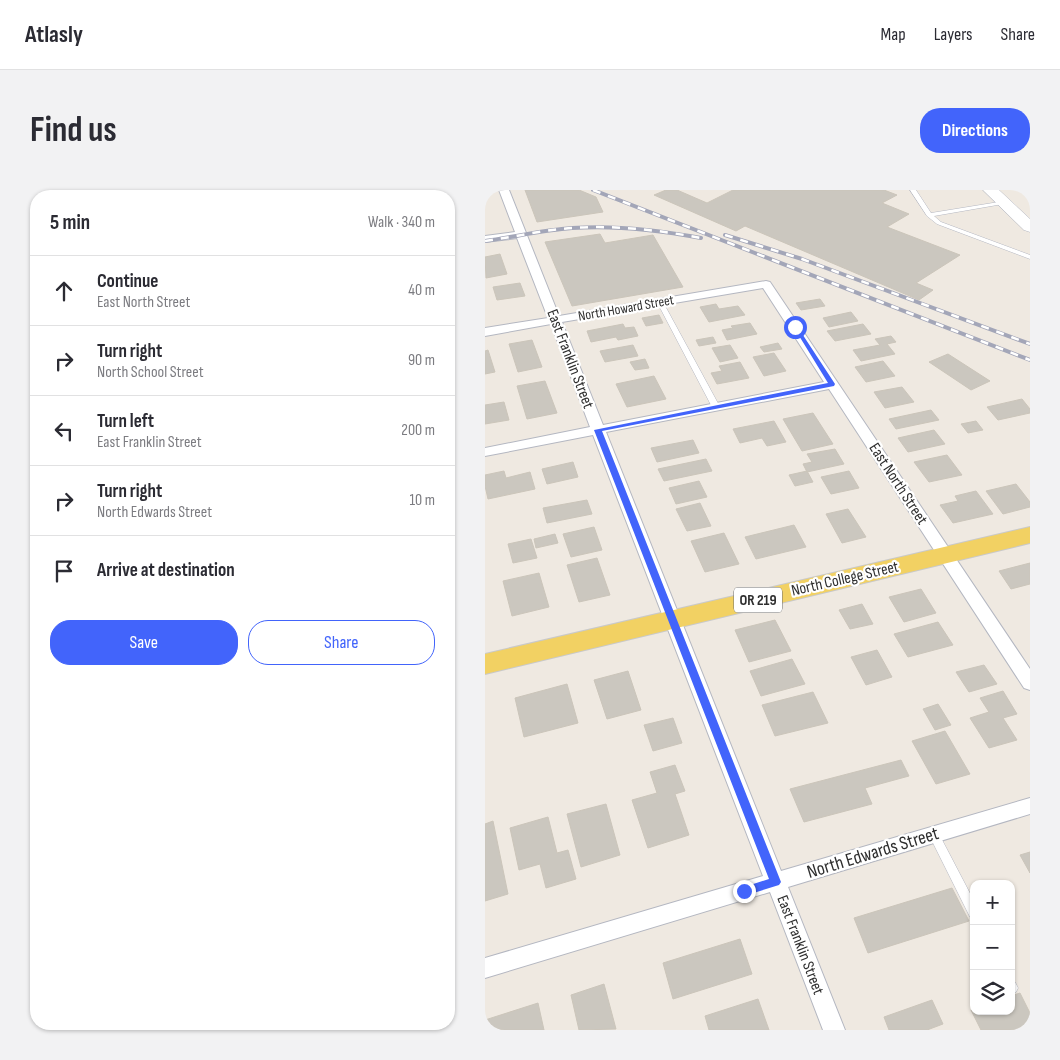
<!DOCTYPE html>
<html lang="en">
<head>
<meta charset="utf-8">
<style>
  :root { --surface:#fff; --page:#f2f2f3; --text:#2b2b33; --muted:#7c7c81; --line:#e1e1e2; --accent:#4264fb }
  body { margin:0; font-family:"Sofia Sans Condensed",sans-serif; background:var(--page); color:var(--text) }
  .controls { position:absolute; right:15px; bottom:15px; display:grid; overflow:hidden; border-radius:10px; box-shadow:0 1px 4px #0004 }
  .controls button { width:45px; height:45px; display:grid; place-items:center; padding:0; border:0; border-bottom:1px solid var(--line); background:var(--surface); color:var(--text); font:25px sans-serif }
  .stop { position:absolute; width:15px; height:15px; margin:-11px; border:4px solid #4264fb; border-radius:50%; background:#fff }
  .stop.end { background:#4264fb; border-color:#fff; box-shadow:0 1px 5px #0008 }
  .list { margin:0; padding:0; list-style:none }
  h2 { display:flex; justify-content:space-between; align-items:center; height:65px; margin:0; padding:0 20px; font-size:21px }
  h2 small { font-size:16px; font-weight:400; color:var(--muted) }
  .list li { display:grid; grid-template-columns:32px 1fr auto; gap:15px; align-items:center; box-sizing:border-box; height:70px; padding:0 20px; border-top:1px solid var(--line) }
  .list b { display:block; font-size:19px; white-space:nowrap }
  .list p { margin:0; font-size:16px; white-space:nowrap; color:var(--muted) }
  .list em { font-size:16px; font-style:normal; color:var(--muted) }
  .actions { display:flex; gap:10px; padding:15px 20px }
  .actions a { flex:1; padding:11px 0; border:1px solid var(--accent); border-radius:20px; text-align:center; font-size:18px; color:var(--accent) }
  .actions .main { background:var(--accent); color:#fff }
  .icon { flex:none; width:28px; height:28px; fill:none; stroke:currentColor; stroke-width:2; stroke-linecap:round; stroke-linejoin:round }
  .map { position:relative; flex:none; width:545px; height:840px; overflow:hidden; border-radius:20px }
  header { display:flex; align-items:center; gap:30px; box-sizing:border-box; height:70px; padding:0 25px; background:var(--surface); border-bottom:1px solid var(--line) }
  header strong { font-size:24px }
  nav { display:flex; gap:28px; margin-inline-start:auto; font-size:18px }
  .intro { display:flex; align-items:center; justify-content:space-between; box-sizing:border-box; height:120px; padding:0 30px }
  h1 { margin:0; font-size:35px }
  .button { padding:12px 22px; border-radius:20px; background:var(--accent); color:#fff; font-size:18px; font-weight:700 }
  main { display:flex; gap:30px; padding:0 30px }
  aside { flex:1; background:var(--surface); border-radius:20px; box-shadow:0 1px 4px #0004 }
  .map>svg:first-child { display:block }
</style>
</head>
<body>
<header>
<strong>Atlasly</strong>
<nav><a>Map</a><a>Layers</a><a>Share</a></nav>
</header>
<div class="intro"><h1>Find us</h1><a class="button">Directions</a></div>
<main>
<aside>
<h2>5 min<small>Walk · 340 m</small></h2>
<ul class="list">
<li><svg class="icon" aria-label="ahead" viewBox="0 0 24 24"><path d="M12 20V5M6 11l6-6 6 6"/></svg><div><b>Continue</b><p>East North Street</p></div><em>40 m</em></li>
<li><svg class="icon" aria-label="right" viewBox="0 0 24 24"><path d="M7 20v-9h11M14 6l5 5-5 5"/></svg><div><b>Turn right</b><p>North School Street</p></div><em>90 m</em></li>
<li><svg class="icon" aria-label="left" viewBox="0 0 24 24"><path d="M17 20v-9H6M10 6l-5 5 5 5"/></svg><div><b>Turn left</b><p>East Franklin Street</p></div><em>200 m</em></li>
<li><svg class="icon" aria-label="right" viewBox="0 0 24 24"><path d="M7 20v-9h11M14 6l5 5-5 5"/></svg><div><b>Turn right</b><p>North Edwards Street</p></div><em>10 m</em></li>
<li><svg class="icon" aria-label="arrive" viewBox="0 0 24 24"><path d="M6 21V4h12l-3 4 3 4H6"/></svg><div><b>Arrive at destination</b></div></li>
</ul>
<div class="actions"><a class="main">Save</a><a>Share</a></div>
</aside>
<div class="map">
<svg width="545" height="840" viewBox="0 0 545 840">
  <rect width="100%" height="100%" fill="#efe9e1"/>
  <!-- building -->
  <path fill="#cbc7bf" stroke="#cbc5ba" d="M 40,0 L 94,0 L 111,7 L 118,22 L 52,32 Z
    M 181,0 L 192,0 L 222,13 L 248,0 L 399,0 L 412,5 L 397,13 L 424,24 L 402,37 L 475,65 L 431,93 L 448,100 L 434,110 L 260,36 L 251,41 L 169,5 Z
    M 115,44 L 120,53 L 168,45 L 198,97 L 87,116 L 60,52 Z
    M 15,64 L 22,84 L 1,88 L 0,67 Z
    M 35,93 L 40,106 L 12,110 L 8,97 Z
    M 335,109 L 340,116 L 316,120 L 311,113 Z
    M 231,114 L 234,119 L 253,116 L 260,125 L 224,132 L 215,117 Z
    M 366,122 L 373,131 L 344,137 L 338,128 Z
    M 174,125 L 178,133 L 161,136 L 157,128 Z
    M 265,133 L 272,144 L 242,150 L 237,140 L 248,138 L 246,136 Z
    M 138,134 L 140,138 L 149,137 L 153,146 L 133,150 L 131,147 L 106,152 L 102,141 Z
    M 378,134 L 386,144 L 350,151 L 342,141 Z
    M 406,146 L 411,152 L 402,154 L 410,164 L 376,171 L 368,160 L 395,155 L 390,149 Z
    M 228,147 L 231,153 L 214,156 L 211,150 Z
    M 47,150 L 57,177 L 33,182 L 24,154 Z
    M 293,153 L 297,159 L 279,162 L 275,157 Z
    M 148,155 L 153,166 L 120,172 L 115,161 Z
    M 245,155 L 253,168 L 235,172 L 227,158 Z
    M 3,160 L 10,182 L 0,184 L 0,161 Z
    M 289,163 L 301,181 L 279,186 L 268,167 Z
    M 463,164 L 505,191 L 486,200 L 444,172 Z
    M 160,169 L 164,178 L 150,180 L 145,172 Z
    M 398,171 L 410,186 L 381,192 L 370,177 Z
    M 255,172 L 264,188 L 232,194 L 226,183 L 237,181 L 234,176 Z
    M 169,186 L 181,209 L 142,217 L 131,194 Z
    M 60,191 L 72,223 L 42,229 L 32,196 Z
    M 417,197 L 429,212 L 400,218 L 389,202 Z
    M 537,209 L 545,219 L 545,223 L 513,230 L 502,217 Z
    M 19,212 L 24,230 L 0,234 L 0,215 Z
    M 446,220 L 454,230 L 411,239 L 404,229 Z
    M 328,223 L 348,254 L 317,261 L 298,229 Z
    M 289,231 L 301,252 L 282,256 L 277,248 L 255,253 L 248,239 Z
    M 491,231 L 498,240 L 483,243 L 476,234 Z
    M 449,240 L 460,254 L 423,262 L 413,248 Z
    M 208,250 L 214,263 L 172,272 L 166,258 Z
    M 350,259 L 359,274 L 322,282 L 318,274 L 327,272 L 322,264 Z
    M 462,265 L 477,285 L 444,292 L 429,272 Z
    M 221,269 L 227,281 L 179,291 L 173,279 Z
    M 88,272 L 93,287 L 62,294 L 57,279 Z
    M 19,281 L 21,288 L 45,282 L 50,299 L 3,309 L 0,296 L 0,285 Z
    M 322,281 L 328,292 L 310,296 L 304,285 Z
    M 364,281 L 374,298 L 346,304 L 336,287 Z
    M 214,291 L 222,307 L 191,314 L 184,298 Z
    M 531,294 L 545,312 L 545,317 L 518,324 L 501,301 Z
    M 491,301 L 508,324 L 468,333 L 455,315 L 473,311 L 470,306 Z
    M 102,310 L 107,324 L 62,333 L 58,318 Z
    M 215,313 L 226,336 L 202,341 L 191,319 Z
    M 363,319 L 381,347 L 357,353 L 341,324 Z
    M 309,335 L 321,357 L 271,369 L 260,347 Z
    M 109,337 L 117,360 L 86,367 L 78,344 Z
    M 239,343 L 254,374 L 220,382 L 206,351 Z
    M 70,344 L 73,353 L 51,358 L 49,349 Z
    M 46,349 L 52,368 L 28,373 L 23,354 Z
    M 112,368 L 125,405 L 94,412 L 82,375 Z
    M 545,373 L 545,394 L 526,399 L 514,381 Z
    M 54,383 L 64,417 L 27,426 L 18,391 Z
    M 436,399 L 451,423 L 419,432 L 404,407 Z
    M 377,414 L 388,434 L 365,439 L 354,420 Z
    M 290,430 L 306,461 L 264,472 L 250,440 Z
    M 453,432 L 468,455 L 423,467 L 409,444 Z
    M 392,460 L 407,487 L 381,495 L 366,467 Z
    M 307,469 L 320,494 L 276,506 L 265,481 Z
    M 499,475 L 512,494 L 484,502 L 471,482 Z
    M 143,481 L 156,520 L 122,529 L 109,490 Z
    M 82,494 L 93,533 L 39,547 L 30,508 Z
    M 518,501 L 532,524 L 518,528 L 532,550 L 504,558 L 485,528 L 504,522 L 495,508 Z
    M 328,502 L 343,533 L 290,546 L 277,515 Z
    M 453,514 L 466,535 L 450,540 L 438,519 Z
    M 188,528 L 197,553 L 168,561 L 159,535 Z
    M 460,541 L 485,584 L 451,594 L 427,551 Z
    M 416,570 L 424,586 L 380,598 L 387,614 L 319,632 L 305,599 Z
    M 190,575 L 200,601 L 190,604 L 204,645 L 163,658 L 147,610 L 172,603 L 165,582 Z
    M 121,614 L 135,665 L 96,677 L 82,624 Z
    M 63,627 L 72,663 L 83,660 L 91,689 L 61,698 L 55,674 L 34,680 L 25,638 Z
    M 8,631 L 23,704 L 0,711 L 0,634 Z
    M 545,662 L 545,683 L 535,665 Z
    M 467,698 L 484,731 L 383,763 L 369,728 Z
    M 255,749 L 267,784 L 188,809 L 178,773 Z
    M 119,794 L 131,839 L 94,840 L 86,805 Z
    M 535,803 L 545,823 L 545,840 L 496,840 L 486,820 L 526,821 L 526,806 Z
    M 273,809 L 284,840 L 224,840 L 220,826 Z
    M 447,810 L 458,834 L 442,840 L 404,840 L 399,827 Z
    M 53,813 L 59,840 L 0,840 L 0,830 Z"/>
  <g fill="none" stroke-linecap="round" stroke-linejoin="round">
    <!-- lane casing -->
    <g stroke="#b4b7c1" stroke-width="1">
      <path id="lane" d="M 425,0 L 431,0 L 446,23 L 520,11 L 520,13 L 518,14 L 449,26 L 456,32 L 545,65 L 545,69 L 452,34 L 442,26 Z
        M 175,110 L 178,112 L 235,217 L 234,219 L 228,219 L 227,217 L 172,112 Z
        M 449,640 L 453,642 L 489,711 L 489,728 L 485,727 L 444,645 L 445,642 Z
        M 526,790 L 530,792 L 533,798 L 531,802 L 527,804 Z"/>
    </g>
    <!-- street casing -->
    <g stroke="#b4b7c1" stroke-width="2">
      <path id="street" d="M 14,0 L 24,0 L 74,126 L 281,91 L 285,92 L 545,479 L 545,500 L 539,498 L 344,199 L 121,242 L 296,681 L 545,608 L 545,624 L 303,697 L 360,840 L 338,840 L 285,702 L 0,788 L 0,768 L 278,686 L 108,245 L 0,266 L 0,258 L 105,237 L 66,134 L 0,146 L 0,138 L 63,128 L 32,48 L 0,52 L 0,46 L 30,42 ZM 278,98 L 339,192 L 118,235 L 77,132 Z"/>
    </g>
    <!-- secondary casing -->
    <g stroke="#b4b7c1" stroke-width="1">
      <path id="secondary" d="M 498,0 L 514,0 L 545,29 L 545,42 L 539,40 Z"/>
    </g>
    <!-- primary casing -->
    <g stroke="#c9c9c9" stroke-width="2">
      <path id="primary" d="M 545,337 L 545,353 L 0,484 L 0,464 Z"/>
    </g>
    <!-- lane -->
    <use href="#lane" fill="#fff" fill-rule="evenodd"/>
    <!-- street -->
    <use href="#street" fill="#fff" fill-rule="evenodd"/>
    <!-- secondary -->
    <use href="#secondary" fill="#fff" fill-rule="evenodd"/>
    <!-- primary -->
    <use href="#primary" fill="#f2d163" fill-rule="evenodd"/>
    <!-- rail casing -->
    <g stroke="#a3a6b8" stroke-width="4">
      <path id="rail" d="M 108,0 L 545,170
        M 240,45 L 317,69 L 545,154
        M 0,51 C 29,47 58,40 87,38 C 130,35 174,40 216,48"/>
    </g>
    <!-- rail -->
    <use href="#rail" stroke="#fff" stroke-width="2.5" stroke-dasharray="8" stroke-linecap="butt"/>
  </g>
  <!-- route -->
  <path fill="#4264fb" d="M 308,136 L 312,136 L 350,194 L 349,196 L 117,241 L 296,692 L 294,695 L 259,706 L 256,705 L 256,698 L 284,689 L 109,240 L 343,193 Z"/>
  <g text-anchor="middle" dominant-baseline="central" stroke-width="4.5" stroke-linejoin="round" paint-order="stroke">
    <!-- far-street labels -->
    <g font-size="14" fill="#2e2e2e" stroke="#fff">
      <text transform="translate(141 118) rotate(-10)">North Howard Street</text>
    </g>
    <!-- shield labels -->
    <rect fill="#fff" stroke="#6d6d6d" stroke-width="1" x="249" y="397.5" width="48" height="25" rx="4"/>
    <g font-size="15" font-weight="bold" fill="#2e2e2e">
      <text x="273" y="410">OR 219</text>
    </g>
    <!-- street labels -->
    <g font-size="16" fill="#2e2e2e" stroke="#fff">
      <text transform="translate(85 169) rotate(69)">East Franklin Street</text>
      <text transform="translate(413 294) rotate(57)">East North Street</text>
      <text transform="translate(360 389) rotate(-13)">North College Street</text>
      <text transform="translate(315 755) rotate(69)">East Franklin Street</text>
    </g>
    <!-- near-street labels -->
    <g font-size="19" fill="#2e2e2e" stroke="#fff">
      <text transform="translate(388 663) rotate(-17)">North Edwards Street</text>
    </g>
  </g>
</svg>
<div class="controls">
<button>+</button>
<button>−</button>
<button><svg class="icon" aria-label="layers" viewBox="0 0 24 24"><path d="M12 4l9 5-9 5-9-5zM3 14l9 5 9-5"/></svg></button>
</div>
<div class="stop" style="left:310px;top:137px"></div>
<div class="stop end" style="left:259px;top:701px"></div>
</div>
</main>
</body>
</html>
